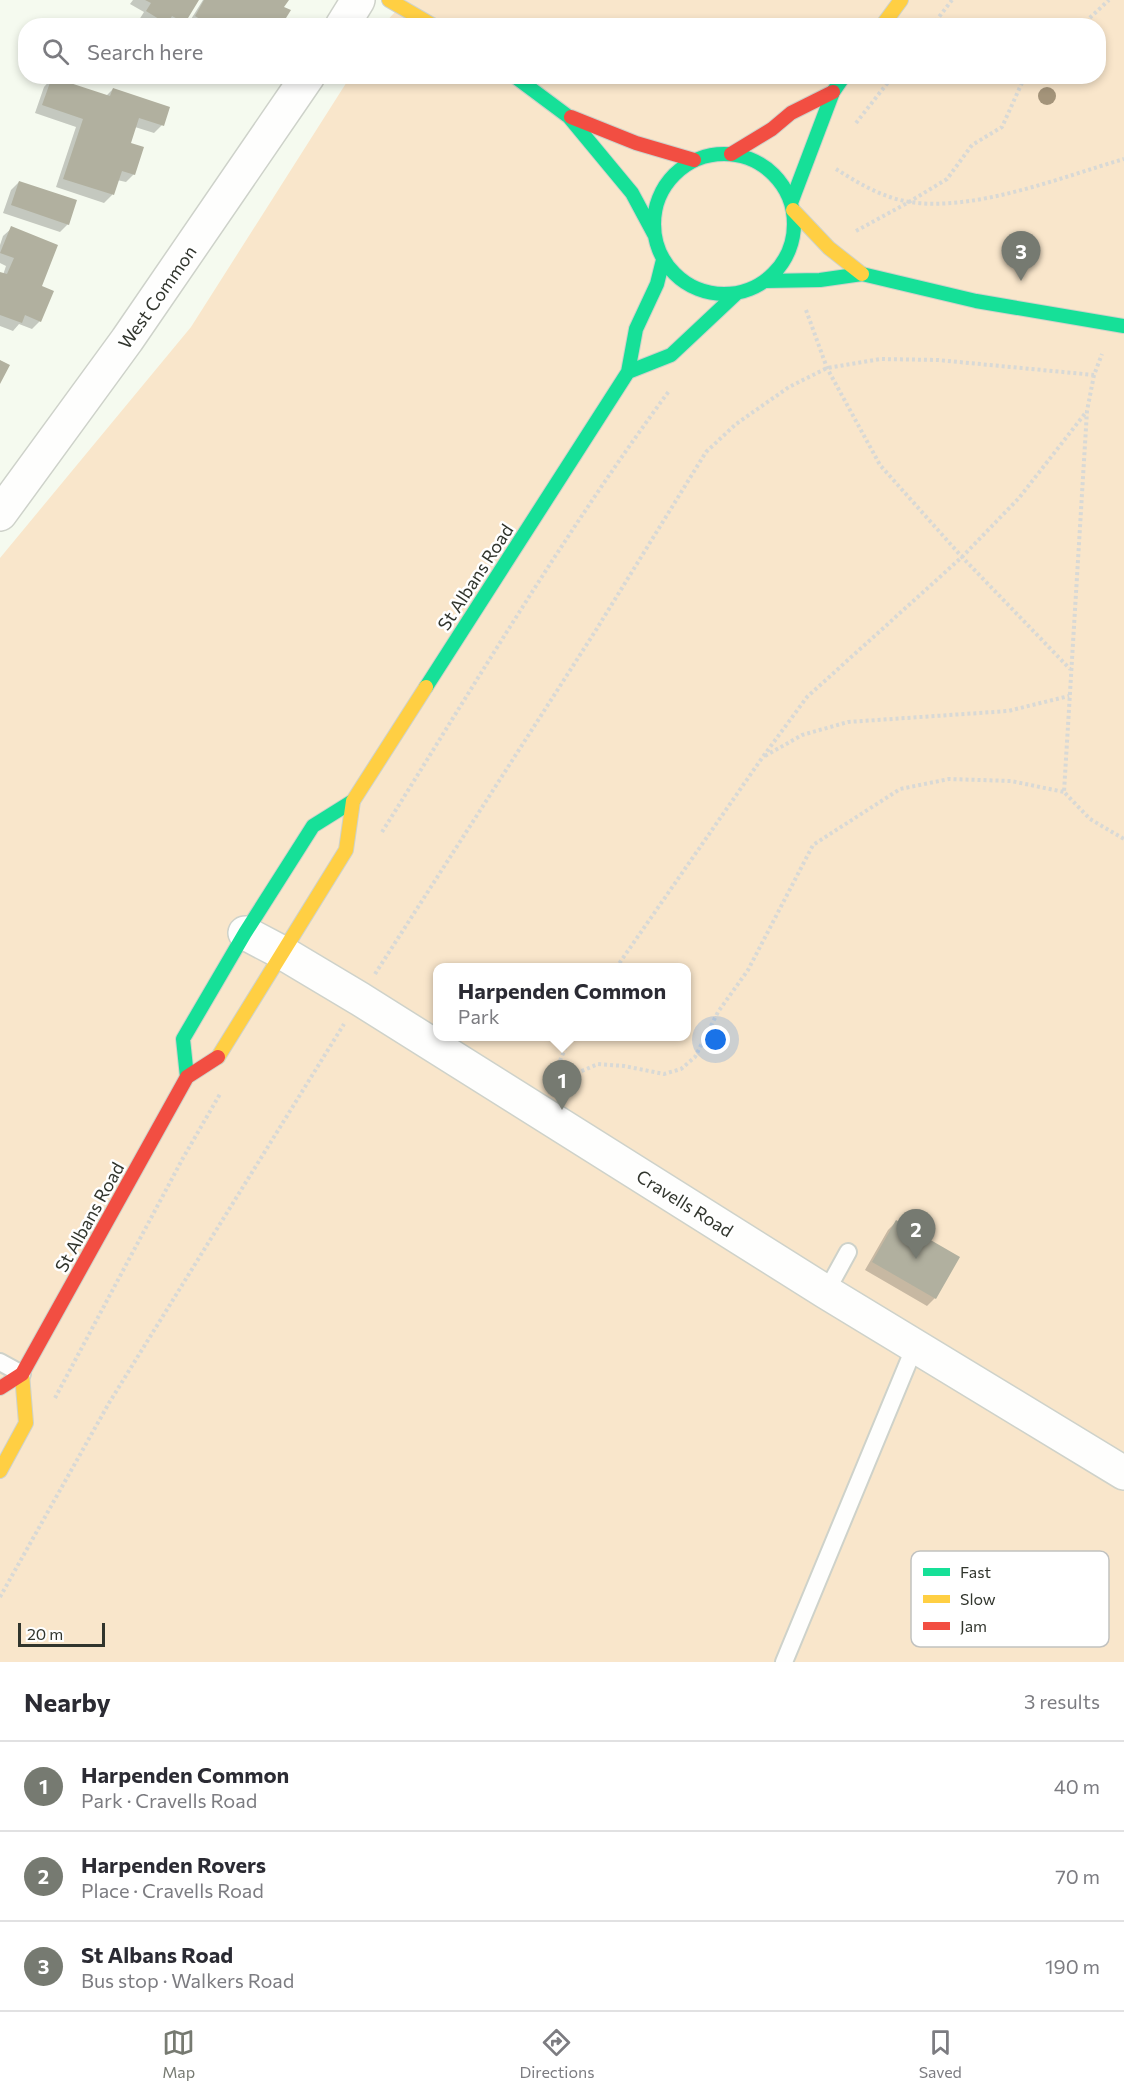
<!DOCTYPE html>
<html lang="en">
<head>
<meta charset="utf-8">
<style>
  :root { --surface:#fff; --page:#f2f2f3; --text:#2b2b33; --muted:#7c7c81; --line:#e1e1e2; --accent:#767a71 }
  body { margin:0; font-family:Commissioner,sans-serif; background:var(--page); color:var(--text) }
  .scale { position:absolute; left:18px; bottom:15px; width:87px; box-sizing:border-box; padding-left:6px; border:3px solid #31352d; border-top:0; font-size:16px; line-height:21px; white-space:nowrap; color:#31352d; -webkit-text-stroke:4px #fff; paint-order:stroke }
  .you { position:absolute; left:716px; top:1040px; width:21px; height:21px; margin:-15px; border:4px solid #fff; border-radius:50%; background:#1a73e8; box-shadow:0 0 0 9px #1a73e833 }
  .badge { display:grid; place-items:center; width:39px; height:39px; border-radius:50%; background:var(--accent); color:#fff; font-size:20px; font-weight:700 }
  .pin { position:absolute; translate:-50% -50px; filter:drop-shadow(0 2px 3px #0008) }
  .pin::after { content:''; position:absolute; top:32px; width:21px; height:18px; background:inherit; clip-path:polygon(0 0,100% 0,50% 100%) }
  .popup { position:absolute; left:433px; top:963px; width:258px; height:78px; box-sizing:border-box; display:grid; place-content:center; border-radius:12px; background:var(--surface); filter:drop-shadow(0 2px 4px #0005); font-size:20px; white-space:nowrap; color:var(--muted) }
  .popup b { font-size:22px; color:var(--text) }
  .popup::after { content:''; position:absolute; left:50%; top:100%; margin-left:-12px; border:12px solid transparent; border-top-color:var(--surface) }
  .list { margin:0; padding:0; list-style:none }
  h2 { display:flex; justify-content:space-between; align-items:center; height:78px; margin:0; padding:0 24px; font-size:26px }
  h2 small { font-size:20px; font-weight:400; color:var(--muted) }
  .list li { display:grid; grid-template-columns:39px 1fr auto; gap:18px; align-items:center; box-sizing:border-box; height:90px; padding:0 24px; border-top:2px solid var(--line) }
  .list b { display:block; font-size:22px; white-space:nowrap }
  .list p { margin:0; font-size:20px; white-space:nowrap; color:var(--muted) }
  .list em { font-size:20px; font-style:normal; color:var(--muted) }
  .icon { flex:none; width:33px; height:33px; fill:none; stroke:currentColor; stroke-width:2; stroke-linecap:round; stroke-linejoin:round }
  .map { position:relative; flex:none; width:1124px; height:1662px; overflow:hidden }
  .search { position:absolute; background:var(--surface); box-shadow:0 3px 9px #0003; left:18px; right:18px; top:18px; height:66px; display:flex; align-items:center; gap:15px; box-sizing:border-box; padding:0 21px; border-radius:24px; color:var(--muted); font-size:22px }
  .sheet { height:348px; background:var(--surface) }
  nav { display:flex; justify-content:space-around; align-items:center; box-sizing:border-box; height:84px; border-top:2px solid var(--line); background:var(--surface); font-size:16px; color:var(--muted) }
  nav a { display:grid; justify-items:center; gap:3px }
  nav .on { color:var(--accent) }
  .map>svg:first-child { display:block }
</style>
</head>
<body>
<div class="map">
<svg width="1124" height="1662" viewBox="0 0 1124 1662">
  <rect width="100%" height="100%" fill="#f5faef"/>
  <!-- green -->
  <path fill="#f9e6cb" fill-rule="evenodd" d="M 406,0 L 1124,0 L 1124,1662 L 0,1662 L 0,558 L 191,327 L 350,77 L 1098,76 L 1098,26 L 383,25 ZM 438,968 L 686,968 L 686,1036 L 438,1036 Z"/>
  <!-- shadow -->
  <path fill="#0003" d="M 133,0 L 197,0 L 180,26 L 165,24 L 148,26 L 139,20 L 144,12 L 130,4 Z
    M 203,0 L 286,0 L 282,7 L 280,26 L 190,26 L 188,24 Z
    M 52,78 L 106,96 L 113,89 L 162,125 L 154,133 L 135,127 L 129,144 L 134,174 L 126,182 L 117,180 L 112,195 L 104,203 L 56,187 L 76,127 L 35,113 L 44,87 Z
    M 19,182 L 68,224 L 60,232 L 3,213 L 11,190 Z
    M 12,228 L 40,287 L 40,321 L 32,329 L 19,324 L 13,331 L 0,326 L 0,274 L 3,275 L 6,266 L 0,263 L 0,245 L 3,236 Z
    M 896,1222 L 935,1298 L 927,1306 L 865,1270 L 888,1230 Z"/>
  <!-- building -->
  <path fill="#b1b09f" d="M 145,0 L 199,0 L 185,23 L 172,16 L 167,24 L 146,11 L 151,3 Z
    M 204,0 L 289,0 L 284,7 L 291,10 L 281,26 L 211,26 L 195,16 Z
    M 52,77 L 110,96 L 113,88 L 170,107 L 164,126 L 139,118 L 131,143 L 144,147 L 135,175 L 122,171 L 114,195 L 63,179 L 83,119 L 42,105 Z
    M 19,181 L 77,200 L 69,225 L 11,205 Z
    M 11,226 L 58,245 L 42,286 L 54,291 L 41,322 L 25,315 L 22,323 L 0,315 L 0,272 L 7,274 L 14,258 L 0,253 Z
    M 0,360 L 10,365 L 0,384 Z
    M 896,1220 L 960,1257 L 936,1299 L 872,1262 Z"/>
  <g fill="none" stroke-linecap="round" stroke-linejoin="round">
    <!-- lane casing -->
    <g stroke="#ced2ca" stroke-width="20">
      <path id="lane" d="M 826,1292 L 848,1252
        M 0,1362 L 22,1374
        M 784,1662 L 915,1346"/>
    </g>
    <!-- street casing -->
    <g stroke="#ced2ca" stroke-width="36">
      <path id="street" d="M 342,26 L 358,0
        M 0,514 L 127,340 L 308,76
        M 245,933 L 283,953 L 360,999 L 826,1292 L 1124,1473"/>
    </g>
    <!-- fast casing -->
    <g stroke="#ced2ca" stroke-width="16">
      <path id="fast" d="M 514,76 L 569,117 L 632,193 L 654,234
        M654 224a70 70 0 1 1 140 0a70 70 0 1 1-140 0Z
        M 791,203 L 833,92 L 844,76
        M 766,281 L 820,280 L 862,274 L 976,301 L 1124,326
        M 628,372 L 671,355 L 737,293
        M 426,687 L 628,372 L 636,329 L 657,284 L 663,260
        M 187,1077 L 183,1039 L 245,933 L 313,826 L 353,801"/>
    </g>
    <!-- slow casing -->
    <g stroke="#ced2ca" stroke-width="16">
      <path id="slow" d="M 389,0 L 434,26
        M 882,26 L 901,0
        M 793,210 L 829,248 L 862,274
        M 218,1057 L 346,850 L 353,801 L 426,687
        M 0,1471 L 26,1423 L 22,1374"/>
    </g>
    <!-- jam casing -->
    <g stroke="#ced2ca" stroke-width="16">
      <path id="jam" d="M 571,117 L 636,143 L 694,160
        M 731,154 L 772,129 L 791,113 L 833,92
        M 0,1388 L 22,1374 L 187,1077 L 218,1057"/>
    </g>
    <!-- path -->
    <path stroke="#d8d9d6" stroke-width="4" stroke-dasharray="3 3" stroke-linecap="butt" d="M 932,26 L 952,0
      M 1081,26 L 1109,0
      M 856,123 L 893,76
      M 836,169 C 858,183 883,198 910,202 C 974,212 1062,177 1124,159
      M 856,231 L 909,202 L 947,179 L 972,145 L 1002,127 L 1025,76
      M 806,310 L 827,368 L 880,465 L 962,557 L 1070,669
      M 1094,375 L 1087,411 L 1064,792 L 1090,819 L 1124,839
      M 765,756 L 802,735 L 848,722 L 1008,711 L 1069,696
      M 382,832 C 475,684 565,532 669,391
      M 616,968 L 762,758 L 807,697 L 962,557 L 1019,498 L 1087,411
      M 375,974 L 596,630 L 706,452 L 736,424 L 789,387 L 827,368 L 880,359 L 938,360 L 1094,375 L 1102,354
      M 551,1083 L 570,1036
      M 554,1083 L 598,1064 L 624,1066 L 664,1074 L 681,1069 L 695,1057 L 718,1012 L 748,970 L 813,845 L 900,789 L 949,779 L 1011,781 L 1064,792
      M 55,1398 L 183,1158 L 220,1094
      M 0,1597 L 109,1403 L 344,1024"/>
    <!-- lane -->
    <use href="#lane" stroke="#fefefd" stroke-width="16"/>
    <!-- street -->
    <use href="#street" stroke="#fefefd" stroke-width="33"/>
    <!-- fast -->
    <use href="#fast" stroke="#16e098" stroke-width="14"/>
    <!-- slow -->
    <use href="#slow" stroke="#ffcf43" stroke-width="14"/>
    <!-- jam -->
    <use href="#jam" stroke="#f24e42" stroke-width="14"/>
  </g>
  <!-- trees -->
  <circle fill="#a4947a" cx="1047" cy="96" r="9"/>
  <g text-anchor="middle" dominant-baseline="central" stroke-width="5" stroke-linejoin="round" paint-order="stroke">
    <!-- street labels -->
    <g font-size="18" fill="#31352d" stroke="#fff">
      <text transform="translate(157 297) rotate(-55)">West Common</text>
      <text transform="translate(475 577) rotate(-57)">St Albans Road</text>
      <text transform="translate(685 1203) rotate(32)">Cravells Road</text>
      <text transform="translate(89 1217) rotate(-61)">St Albans Road</text>
    </g>
  </g>
  <!-- legend -->
  <rect x="911" y="1551" width="198" height="96" rx="9" fill="#fff" stroke="#c1c2c0" stroke-width="1.5"/>
  <rect x="923" y="1568" width="27" height="8" fill="#16e098"/>
  <rect x="923" y="1595" width="27" height="8" fill="#ffcf43"/>
  <rect x="923" y="1622" width="27" height="8" fill="#f24e42"/>
  <g font-size="16" fill="#31352d">
    <text x="960" y="1578">Fast</text>
    <text x="960" y="1605">Slow</text>
    <text x="960" y="1632">Jam</text>
  </g>
</svg>
<div class="scale">20 m</div>
<div class="you"></div>
<div class="pin badge" style="left:562px;top:1110px">1</div>
<div class="popup"><b>Harpenden Common</b>Park</div>
<div class="pin badge" style="left:916px;top:1259px">2</div>
<div class="pin badge" style="left:1021px;top:281px">3</div>
<div class="search"><svg class="icon" aria-label="search" viewBox="0 0 24 24"><circle cx="10" cy="10" r="6"/><path d="M15 15l6 6"/></svg>Search here</div>
</div>
<section class="sheet">
<h2>Nearby<small>3 results</small></h2>
<ul class="list">
<li><span class="badge">1</span><div><b>Harpenden Common</b><p>Park · Cravells Road</p></div><em>40 m</em></li>
<li><span class="badge">2</span><div><b>Harpenden Rovers</b><p>Place · Cravells Road</p></div><em>70 m</em></li>
<li><span class="badge">3</span><div><b>St Albans Road</b><p>Bus stop · Walkers Road</p></div><em>190 m</em></li>
</ul>
</section>
<nav>
<a class="on"><svg class="icon" aria-label="map" viewBox="0 0 24 24"><path d="M3 6l6-2 6 2 6-2v14l-6 2-6-2-6 2zM9 4v14M15 6v14"/></svg>Map</a>
<a><svg class="icon" aria-label="directions" viewBox="0 0 24 24"><path d="M12 3l9 9-9 9-9-9zM9 14v-3h6M13 9l2 2-2 2"/></svg>Directions</a>
<a><svg class="icon" aria-label="saved" viewBox="0 0 24 24"><path d="M7 4h10v16l-5-4-5 4z"/></svg>Saved</a>
</nav>
</body>
</html>
